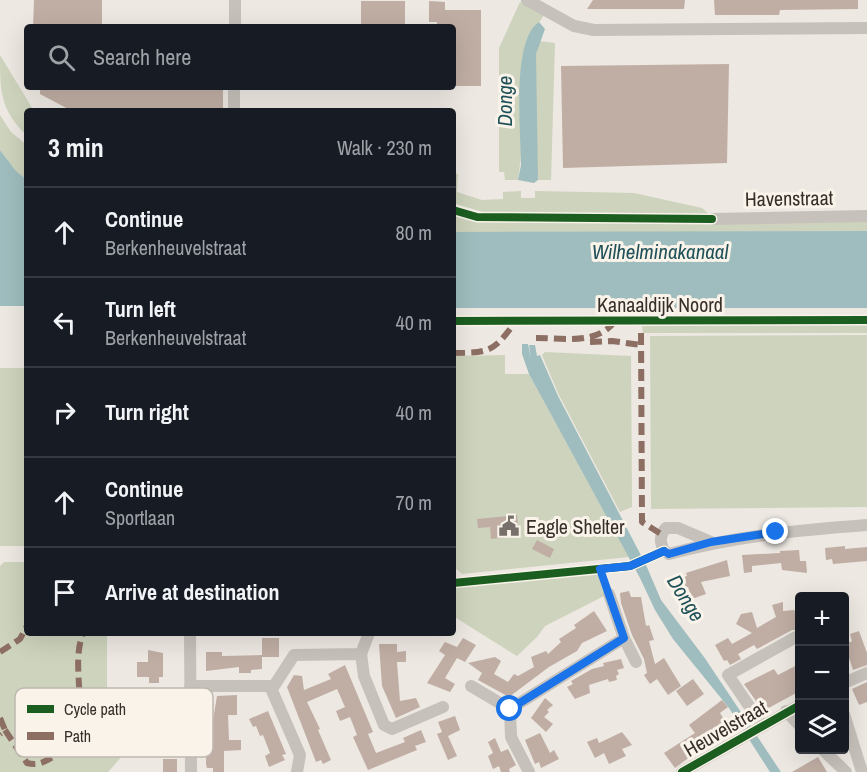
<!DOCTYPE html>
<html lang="en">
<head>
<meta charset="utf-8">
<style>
  :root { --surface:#171b24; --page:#20242c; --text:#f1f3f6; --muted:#9ea1a6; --line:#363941 }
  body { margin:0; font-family:"Archivo Narrow",sans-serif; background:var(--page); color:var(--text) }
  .controls { position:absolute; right:18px; bottom:18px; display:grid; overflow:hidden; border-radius:6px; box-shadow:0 6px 24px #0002 }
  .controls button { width:54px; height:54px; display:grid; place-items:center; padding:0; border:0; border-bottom:2px solid var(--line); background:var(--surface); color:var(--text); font:30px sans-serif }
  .stop { position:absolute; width:18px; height:18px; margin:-14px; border:4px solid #1a73e8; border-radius:50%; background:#fff }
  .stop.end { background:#1a73e8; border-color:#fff; box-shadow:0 2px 6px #0008 }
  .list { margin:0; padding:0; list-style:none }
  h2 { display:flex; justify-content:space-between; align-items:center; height:78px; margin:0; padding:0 24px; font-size:26px }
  h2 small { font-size:20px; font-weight:400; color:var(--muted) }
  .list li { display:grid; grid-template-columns:39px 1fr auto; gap:18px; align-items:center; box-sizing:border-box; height:90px; padding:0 24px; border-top:2px solid var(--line) }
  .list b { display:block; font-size:22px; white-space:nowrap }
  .list p { margin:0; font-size:20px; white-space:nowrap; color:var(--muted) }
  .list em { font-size:20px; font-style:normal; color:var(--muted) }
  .icon { flex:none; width:33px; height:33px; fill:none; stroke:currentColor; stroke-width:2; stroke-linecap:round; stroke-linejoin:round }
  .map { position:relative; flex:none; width:867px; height:772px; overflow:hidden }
  .search { position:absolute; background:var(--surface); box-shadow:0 6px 24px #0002; left:24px; top:24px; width:432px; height:66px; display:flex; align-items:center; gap:15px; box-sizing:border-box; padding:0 21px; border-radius:6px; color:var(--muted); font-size:22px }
  .panel { position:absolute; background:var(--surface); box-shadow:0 6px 24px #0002; left:24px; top:108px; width:432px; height:528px; border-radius:6px }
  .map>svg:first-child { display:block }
</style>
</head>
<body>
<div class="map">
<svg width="867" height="772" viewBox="0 0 867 772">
  <rect width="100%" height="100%" fill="#ede8e2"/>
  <!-- green -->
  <path fill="#cdd3bc" d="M 520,2 L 544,15 L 538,24 L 518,180 L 505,180 L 504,172 L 499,172 L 499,48 Z
    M 539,41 L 555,43 L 551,180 L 538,180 L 536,164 L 536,54 Z
    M 0,55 L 34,111 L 27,111 L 27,136 C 0,109 0,92 0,55 Z
    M 0,115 L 11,132 L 27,145 L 27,180 L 16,171 L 0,150 Z
    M 453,173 L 458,174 L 457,192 L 482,200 L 503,199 L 503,192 L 521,191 L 521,198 L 535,198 L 535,191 L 634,193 L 702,208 L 709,214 L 486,213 L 453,203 Z
    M 453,211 L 471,218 L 502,221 L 867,222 L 867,231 L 459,234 L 453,232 Z
    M 642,325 L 867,325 L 867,333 L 643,333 Z
    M 867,335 L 867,507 L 651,509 L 650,336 Z
    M 545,352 L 631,356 L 632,507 L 620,512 L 558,393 L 542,355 Z
    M 505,355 L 505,374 L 529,374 L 629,557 L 462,574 L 453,566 L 453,356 Z
    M 0,368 L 27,368 L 27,546 L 0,546 Z
    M 4,562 L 27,562 L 27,633 L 107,633 L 107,721 L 132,745 L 108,772 L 0,772 L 0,566 Z
    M 594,572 L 600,576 L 606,595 L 545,626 L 537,637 L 517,656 L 453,616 L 453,587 Z"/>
  <!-- water -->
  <path fill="#9fbdbe" d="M 539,22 L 545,29 L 536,54 L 538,180 L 534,183 L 518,180 L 521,165 C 521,132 511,40 539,22 Z
    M 0,150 L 16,171 L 27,180 L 27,306 L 0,306 Z
    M 867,231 L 867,308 L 453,308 L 453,232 Z
    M 522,344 L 528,344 L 531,359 L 529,345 L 535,345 L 537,356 L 540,355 L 558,396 L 646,565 L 661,600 L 704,657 L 781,772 L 770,772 L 729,708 L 673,639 L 655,610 L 640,578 L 529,374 L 522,354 Z"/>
  <!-- building -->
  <path fill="#c0aea4" d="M 34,0 L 102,0 L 102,24 L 78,24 L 78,27 L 33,27 Z
    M 593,0 L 685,0 L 684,9 L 587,9 Z
    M 714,0 L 858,0 L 858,9 L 780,10 L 779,15 L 715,15 Z
    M 361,1 L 405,1 L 405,27 L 361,27 Z
    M 429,1 L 445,2 L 445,10 L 481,10 L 481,86 L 453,86 L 453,27 L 437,27 L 437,22 L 429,22 Z
    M 729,64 L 727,163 L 563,168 L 561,66 Z
    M 40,87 L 223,87 L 223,111 L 72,111 L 40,94 Z
    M 517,515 L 519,536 L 491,539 L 490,527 L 478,528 L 477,519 Z
    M 537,540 L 554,549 L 550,558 L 532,549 Z
    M 845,546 L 845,549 L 867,547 L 867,561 L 833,564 L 832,559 L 826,560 L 825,548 Z
    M 799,550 L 800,561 L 806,561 L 807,573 L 782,570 L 781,563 L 752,566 L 752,572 L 744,573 L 742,555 L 780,553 L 780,551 Z
    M 727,560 L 730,576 L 701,582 L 706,594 L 692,599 L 688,587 L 680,590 L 676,580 L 687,576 L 686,573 Z
    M 629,591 L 631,597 L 641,597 L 646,626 L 649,625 L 654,640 L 649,641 L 655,664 L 664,658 L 681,686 L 668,695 L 657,679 L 650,684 L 644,675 L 647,673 L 644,659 L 632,635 L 621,603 L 620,593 Z
    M 783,602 L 783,611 L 794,610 L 800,619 L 800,630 L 792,630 L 757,649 L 754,645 L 738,654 L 741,659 L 730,665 L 727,660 L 724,661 L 715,645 L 728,638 L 732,644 L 752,633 L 736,624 L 741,614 L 752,612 L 757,628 L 776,617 L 772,605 Z
    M 594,611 L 607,631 L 582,643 L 577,651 L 549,667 L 509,697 L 478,680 L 482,673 L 468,663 L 495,657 L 501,661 L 494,674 L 508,682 L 514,674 L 518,676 L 534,667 L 531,657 L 546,651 L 548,654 L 561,642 L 559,639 L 576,628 L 574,625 Z
    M 859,631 L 867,653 L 867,665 L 853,670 L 849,658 L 848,643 L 852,641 L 850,634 Z
    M 262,638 L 279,638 L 279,657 L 262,657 L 262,669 L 251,670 L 251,673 L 239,673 L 239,667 L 206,671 L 206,652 L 222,652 L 222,656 L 262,655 Z
    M 463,638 L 476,645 L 465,662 L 457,658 L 445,678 L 455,684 L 450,692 L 427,683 L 445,655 L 439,651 L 445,642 L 457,647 Z
    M 379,644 L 397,644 L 397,652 L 406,651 L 406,662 L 397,662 L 400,701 L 416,698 L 420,707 L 396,718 L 382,686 Z
    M 148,650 L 163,653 L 163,677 L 159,677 L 159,683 L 149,683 L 149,677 L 137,677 L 137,662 L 148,662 Z
    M 621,659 L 624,668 L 617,670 L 619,674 L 616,676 L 617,680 L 609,682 L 608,679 L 589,685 L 590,693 L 575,699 L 567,687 L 573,684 L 571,681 L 592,669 L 604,666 L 603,663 Z
    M 345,665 L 373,732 L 368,734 L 376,753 L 405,742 L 403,738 L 421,730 L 426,742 L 415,746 L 417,750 L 368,770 L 353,737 L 357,735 L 350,717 L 340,721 L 336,711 L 345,707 L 337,689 L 307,702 L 320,729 L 318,730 L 331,760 L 323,764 L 321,760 L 316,762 L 287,687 L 294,675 L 302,676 L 304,690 L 331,679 L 328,674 Z
    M 797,665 L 800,691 L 763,711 L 744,684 L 774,669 L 778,675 Z
    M 693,679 L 704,694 L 687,706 L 676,691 Z
    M 867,682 L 867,702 L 859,705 L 852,689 Z
    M 237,695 L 237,715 L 228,715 L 229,740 L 241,740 L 241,750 L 224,751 L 224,772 L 213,772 L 213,768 L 207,768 L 206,764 L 207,720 L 213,720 L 217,696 Z
    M 545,698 L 553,705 L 547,710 L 549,712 L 544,717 L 553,724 L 546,732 L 531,718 Z
    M 722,700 L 728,707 L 720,713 L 731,731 L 719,738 L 718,736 L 675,768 L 664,753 L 695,733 L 689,725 Z
    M 268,711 L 286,754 L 282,755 L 285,760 L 269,767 L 265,756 L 270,753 L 263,735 L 260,736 L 256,726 L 253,727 L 249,719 Z
    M 455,716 L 460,730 L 448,736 L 457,756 L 448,760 L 437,734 L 442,732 L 438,722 Z
    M 622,732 L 632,745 L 622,749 L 626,756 L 609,764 L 604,753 L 595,758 L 587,742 L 597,738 L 599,743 Z
    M 540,733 L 550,753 L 554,750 L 559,759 L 541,768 L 539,762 L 535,764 L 525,740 Z
    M 495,738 L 501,752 L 508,749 L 516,765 L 509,769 L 510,772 L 501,772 L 499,766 L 493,769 L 488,756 L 493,753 L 488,742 Z
    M 818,757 L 827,772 L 792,772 Z
    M 163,759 L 177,759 L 177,772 L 163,772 Z"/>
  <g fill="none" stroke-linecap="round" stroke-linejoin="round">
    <!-- street -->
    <path stroke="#c6c1bb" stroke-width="12" d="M 527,0 L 574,26 L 594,30 L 867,28
      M 235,27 L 235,0
      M 234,111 L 234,87
      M 712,219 L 867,216
      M 711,542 L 678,528 L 666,528 C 659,536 660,542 664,551 L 669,554 C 735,536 800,530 867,525
      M 609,594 L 624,638 L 636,662
      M 190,633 L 191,772
      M 361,654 L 369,633
      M 844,683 L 867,673
      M 190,686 L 270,686 L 300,755 L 297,772
      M 270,686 L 274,686 L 294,655 L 361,654 L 364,676 L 384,725 L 392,729 L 443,707
      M 471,686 L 510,709
      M 786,711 L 800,726
      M 844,714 L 862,772
      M 762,725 L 728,675 L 796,637
      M 823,750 L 846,772
      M 529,772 L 511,737 L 510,709 L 624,638
      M 682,772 L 800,705"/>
    <!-- quiet -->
    <path stroke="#8d6e63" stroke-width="6" stroke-dasharray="12 6" stroke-linecap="butt" d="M 641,333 L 642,522 L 661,534
      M 536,338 C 563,338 598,345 615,321
      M 590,342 L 612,341 L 641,345
      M 453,353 C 491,353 494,351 516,321
      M 0,652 L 20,639 L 27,626
      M 0,718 L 5,730 L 0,734
      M 5,730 L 27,763 C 38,766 44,762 53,757 C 100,728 67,675 83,633"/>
    <!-- cycleway casing -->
    <g stroke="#f9f3ea" stroke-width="11">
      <path id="cycleway" d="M 453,210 L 477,217 L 712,219
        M 453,321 L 867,320
        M 453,583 L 630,566 L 664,551
        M 682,772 L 800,705"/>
    </g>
    <!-- cycleway -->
    <use href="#cycleway" stroke="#1b5e20" stroke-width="8"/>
  </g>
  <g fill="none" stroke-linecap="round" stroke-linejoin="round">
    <!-- route -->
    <path stroke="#1a73e8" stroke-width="8" d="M 510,709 L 624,638 L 600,569 L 630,566 L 664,551 L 669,554 L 711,542 L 776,532"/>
  </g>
  <!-- icons -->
  <defs>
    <g id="civic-bare" transform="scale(1.62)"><path d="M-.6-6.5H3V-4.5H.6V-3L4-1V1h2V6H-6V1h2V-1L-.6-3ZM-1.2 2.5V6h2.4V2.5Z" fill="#776f6a" stroke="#f9f3ea" stroke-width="2.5" paint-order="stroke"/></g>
  </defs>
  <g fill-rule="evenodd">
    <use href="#civic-bare" x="509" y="526"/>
  </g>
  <g text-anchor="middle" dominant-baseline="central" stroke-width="6" stroke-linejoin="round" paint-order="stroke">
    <!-- street labels -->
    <g font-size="20" fill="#372e29" stroke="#f9f3ea">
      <text transform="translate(789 198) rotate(-1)">Havenstraat</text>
      <text x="660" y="304">Kanaaldijk Noord</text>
      <text transform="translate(725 728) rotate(-30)">Heuvelstraat</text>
    </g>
    <!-- poi labels -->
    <g font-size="20" fill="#372e29" stroke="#f9f3ea" text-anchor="start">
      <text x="526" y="526">Eagle Shelter</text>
    </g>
    <!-- water labels -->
    <g font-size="21" font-style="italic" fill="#1f5158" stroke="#f9f3ea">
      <text transform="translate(504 101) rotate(-90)">Donge</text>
      <text x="660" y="251">Wilhelminakanaal</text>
      <text transform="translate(686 598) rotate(58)">Donge</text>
    </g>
  </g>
  <!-- legend -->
  <rect x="15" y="688" width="198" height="69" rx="9" fill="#f9f3ea" stroke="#bfb8b0" stroke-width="1.5"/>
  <rect x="27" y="705" width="27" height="8" fill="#1b5e20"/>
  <rect x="27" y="732" width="27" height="8" fill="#8d6e63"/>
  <g font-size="16" fill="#372e29">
    <text x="64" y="715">Cycle path</text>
    <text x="64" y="742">Path</text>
  </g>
</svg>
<div class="controls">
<button>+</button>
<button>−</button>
<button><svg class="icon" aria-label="layers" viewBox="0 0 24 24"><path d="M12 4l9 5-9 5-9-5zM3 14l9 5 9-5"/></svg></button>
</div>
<div class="stop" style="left:510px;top:709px"></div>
<div class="stop end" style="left:776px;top:532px"></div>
<div class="search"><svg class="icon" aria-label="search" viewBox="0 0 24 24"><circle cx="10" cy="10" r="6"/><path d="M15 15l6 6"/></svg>Search here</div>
<section class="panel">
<h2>3 min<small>Walk · 230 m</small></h2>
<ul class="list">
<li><svg class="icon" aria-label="ahead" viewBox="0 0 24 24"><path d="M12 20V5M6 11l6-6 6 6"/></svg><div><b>Continue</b><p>Berkenheuvelstraat</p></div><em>80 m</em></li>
<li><svg class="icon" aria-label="left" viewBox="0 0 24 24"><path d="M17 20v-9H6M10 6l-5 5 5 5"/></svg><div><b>Turn left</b><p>Berkenheuvelstraat</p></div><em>40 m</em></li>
<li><svg class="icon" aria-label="right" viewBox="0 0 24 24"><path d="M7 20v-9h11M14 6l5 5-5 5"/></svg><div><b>Turn right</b></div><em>40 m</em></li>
<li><svg class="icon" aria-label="ahead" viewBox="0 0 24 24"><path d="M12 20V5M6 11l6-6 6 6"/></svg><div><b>Continue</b><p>Sportlaan</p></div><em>70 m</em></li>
<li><svg class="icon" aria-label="arrive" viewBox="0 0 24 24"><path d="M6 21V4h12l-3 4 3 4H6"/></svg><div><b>Arrive at destination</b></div></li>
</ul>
</section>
</div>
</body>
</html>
